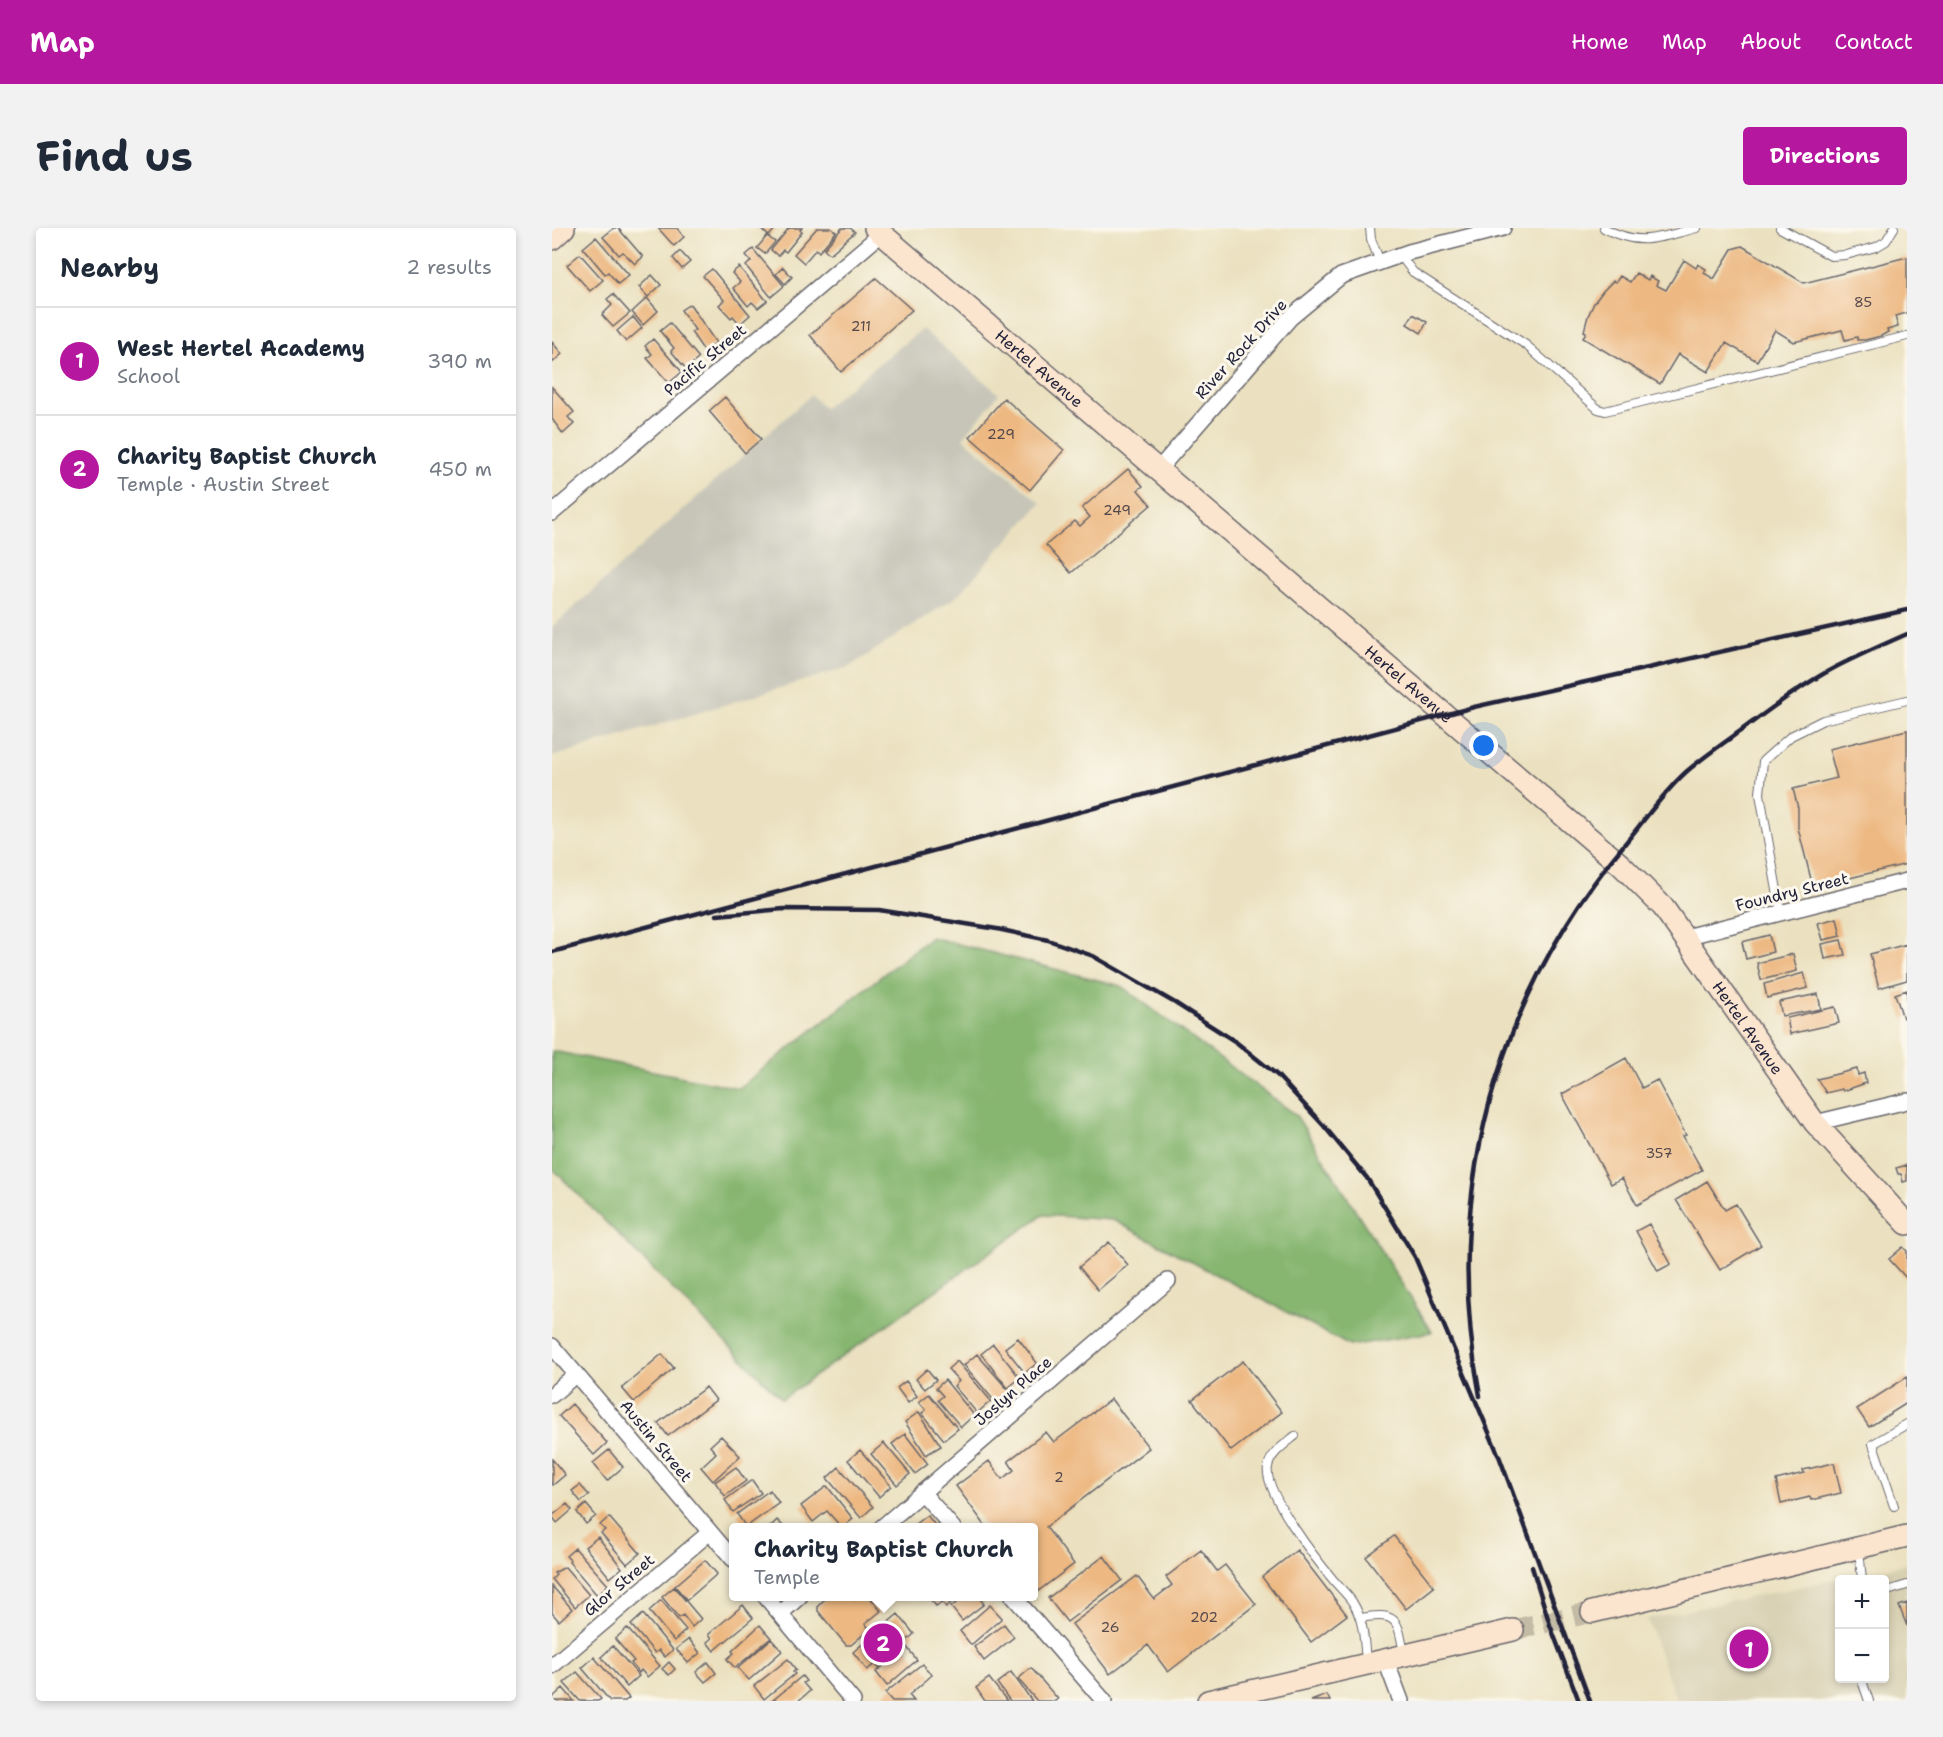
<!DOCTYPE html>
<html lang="en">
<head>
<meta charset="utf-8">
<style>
  :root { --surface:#fff; --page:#f2f2f3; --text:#1f2937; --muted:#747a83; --line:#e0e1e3; --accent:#b5179e }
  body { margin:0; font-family:"Shantell Sans",sans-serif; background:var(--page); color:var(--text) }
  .controls { position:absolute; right:18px; bottom:18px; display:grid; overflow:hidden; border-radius:6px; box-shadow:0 3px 9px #0003 }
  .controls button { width:54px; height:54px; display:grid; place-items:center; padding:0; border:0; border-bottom:2px solid var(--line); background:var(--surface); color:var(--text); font:30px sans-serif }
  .you { position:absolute; left:932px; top:518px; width:21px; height:21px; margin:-15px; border:4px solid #fff; border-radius:50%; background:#1a73e8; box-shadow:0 0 0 9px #1a73e833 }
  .badge { display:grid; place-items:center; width:39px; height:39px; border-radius:50%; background:var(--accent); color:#fff; font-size:20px; font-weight:700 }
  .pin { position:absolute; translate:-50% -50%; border:3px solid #fff; box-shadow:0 2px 6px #0006 }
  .popup { position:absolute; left:177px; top:1295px; width:309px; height:78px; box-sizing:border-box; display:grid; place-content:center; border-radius:6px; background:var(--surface); filter:drop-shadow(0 2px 4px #0005); font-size:20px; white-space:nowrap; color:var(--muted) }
  .popup b { font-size:22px; color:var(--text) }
  .popup::after { content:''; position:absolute; left:50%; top:100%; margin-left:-12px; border:12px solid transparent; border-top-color:var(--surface) }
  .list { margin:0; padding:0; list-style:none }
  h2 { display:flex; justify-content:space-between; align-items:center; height:78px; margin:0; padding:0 24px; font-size:26px }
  h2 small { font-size:20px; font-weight:400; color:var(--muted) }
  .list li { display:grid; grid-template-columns:39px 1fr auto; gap:18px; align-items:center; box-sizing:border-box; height:108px; padding:0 24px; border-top:2px solid var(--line) }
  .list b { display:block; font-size:22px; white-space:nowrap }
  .list p { margin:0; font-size:20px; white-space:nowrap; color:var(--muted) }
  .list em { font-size:20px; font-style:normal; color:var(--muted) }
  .map { position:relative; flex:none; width:1355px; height:1473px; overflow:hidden; border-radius:6px }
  header { display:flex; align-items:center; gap:36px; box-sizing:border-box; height:84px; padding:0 30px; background:var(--accent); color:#fff }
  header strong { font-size:28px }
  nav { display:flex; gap:33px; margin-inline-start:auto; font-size:21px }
  .intro { display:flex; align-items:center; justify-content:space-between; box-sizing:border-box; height:144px; padding:0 36px }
  h1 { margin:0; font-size:42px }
  .button { padding:15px 27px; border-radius:6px; background:var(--accent); color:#fff; font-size:21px; font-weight:700 }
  main { display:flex; gap:36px; padding:0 36px }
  aside { flex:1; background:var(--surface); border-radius:6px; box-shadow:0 3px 9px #0003 }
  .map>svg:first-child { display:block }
</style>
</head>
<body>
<header>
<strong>Map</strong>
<nav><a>Home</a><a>Map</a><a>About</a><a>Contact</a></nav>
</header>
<div class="intro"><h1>Find us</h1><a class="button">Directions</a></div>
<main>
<aside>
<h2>Nearby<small>2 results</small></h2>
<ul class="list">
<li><span class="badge">1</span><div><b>West Hertel Academy</b><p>School</p></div><em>390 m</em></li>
<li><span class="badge">2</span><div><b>Charity Baptist Church</b><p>Temple · Austin Street</p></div><em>450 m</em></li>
</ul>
</aside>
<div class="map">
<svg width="1355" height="1473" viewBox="0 0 1355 1473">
  <rect width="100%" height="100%" fill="#fbf7ec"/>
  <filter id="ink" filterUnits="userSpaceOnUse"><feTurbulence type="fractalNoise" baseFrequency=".0167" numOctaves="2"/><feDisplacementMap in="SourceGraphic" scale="12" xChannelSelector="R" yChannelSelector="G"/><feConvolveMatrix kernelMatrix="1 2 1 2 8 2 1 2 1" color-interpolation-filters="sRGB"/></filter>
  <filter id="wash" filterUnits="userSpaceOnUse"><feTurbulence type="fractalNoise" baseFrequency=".008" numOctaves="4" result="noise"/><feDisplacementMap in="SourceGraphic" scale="24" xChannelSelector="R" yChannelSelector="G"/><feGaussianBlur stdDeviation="1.35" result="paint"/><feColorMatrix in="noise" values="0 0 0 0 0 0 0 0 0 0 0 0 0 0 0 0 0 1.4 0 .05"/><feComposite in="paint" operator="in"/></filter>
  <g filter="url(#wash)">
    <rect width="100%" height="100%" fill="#ebe1c0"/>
    <!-- built -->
    <path fill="#d8d0b2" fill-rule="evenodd" d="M 1355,1336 L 1355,1473 L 1125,1473 L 1095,1391 ZM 1288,1352 L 1332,1352 L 1332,1450 L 1288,1450 Z"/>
    <!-- industrial -->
    <path fill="#c6c5b8" d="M 370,101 L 447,166 L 411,210 L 489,275 L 404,369 L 297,439 L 0,529 L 0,399 L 259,167 L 272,180 Z"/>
    <!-- forest -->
    <path fill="#86b66f" stroke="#546c55" stroke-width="1.5" d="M 379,709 L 569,758 L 744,887 L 880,1104 L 798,1118 L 561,992 L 491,987 L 230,1171 L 0,940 L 0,823 L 187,860 Z"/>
    <g id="blocks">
      <!-- building -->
      <path fill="#edb881" d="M 62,0 L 66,0 L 91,29 L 83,36 L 71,24 L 67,27 L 51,9 Z
        M 106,0 L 125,0 L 132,9 L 122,18 Z
        M 208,0 L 224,0 L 217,8 Z
        M 237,0 L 250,0 L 248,2 L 250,4 L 234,24 L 231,22 L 226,28 L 219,22 Z
        M 265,0 L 279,0 L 284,4 L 267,24 L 264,21 L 252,35 L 242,26 Z
        M 290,0 L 298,0 L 303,4 L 278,26 L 272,21 Z
        M 215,8 L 223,14 L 213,26 L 205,20 Z
        M 44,9 L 77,47 L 66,56 L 56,44 L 53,46 L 31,20 Z
        M 1190,18 L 1252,55 L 1355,29 L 1355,85 L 1343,88 L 1346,99 L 1335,102 L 1336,104 L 1329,108 L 1313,112 L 1305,112 L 1305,109 L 1293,112 L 1290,102 L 1242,114 L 1223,102 L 1205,133 L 1174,115 L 1156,144 L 1126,126 L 1108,156 L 1031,110 L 1034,104 L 1032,103 L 1036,88 L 1042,75 L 1051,63 L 1061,53 L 1064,54 L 1068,48 L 1078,54 L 1084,45 L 1096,52 L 1098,48 L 1106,53 L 1104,57 L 1114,62 L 1132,32 L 1144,40 L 1146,36 L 1154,41 L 1152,45 L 1162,51 L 1180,21 Z
        M 201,21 L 232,58 L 219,69 L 194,38 L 199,33 L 194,27 Z
        M 128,23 L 138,34 L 130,41 L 121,30 Z
        M 28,26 L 51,52 L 38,63 L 15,37 Z
        M 187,39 L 215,73 L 206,80 L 200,74 L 196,78 L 181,60 L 188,54 L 180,45 Z
        M 231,39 L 240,49 L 233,56 L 224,46 Z
        M 160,41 L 198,87 L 188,96 L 181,88 L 179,90 L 167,77 L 172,72 L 151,48 Z
        M 100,47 L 109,57 L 96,69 L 87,59 Z
        M 324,50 L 360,82 L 289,144 L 258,107 Z
        M 61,66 L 78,85 L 61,99 L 50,87 L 60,77 L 55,71 Z
        M 95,70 L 106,83 L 91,97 L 80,84 Z
        M 138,76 L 164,115 L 152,123 L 139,104 L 143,102 L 129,82 Z
        M 861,86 L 875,94 L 869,105 L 855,96 Z
        M 81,89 L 90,100 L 74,114 L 65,103 Z
        M 118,95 L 147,130 L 134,141 L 119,123 L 122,120 L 108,103 Z
        M 101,111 L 130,144 L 117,155 L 95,130 L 100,126 L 93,118 Z
        M 0,114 L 10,126 L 0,135 Z
        M 0,159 L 22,184 L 16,189 L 22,196 L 11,206 L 0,191 Z
        M 173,169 L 209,211 L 193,225 L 157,183 Z
        M 452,170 L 512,222 L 478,262 L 418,209 Z
        M 576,241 L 591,258 L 586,262 L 599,277 L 519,345 L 494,317 L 523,293 L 528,298 L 538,289 L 530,280 Z
        M 1355,502 L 1355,636 L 1261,659 L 1246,600 L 1246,580 L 1241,561 L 1285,550 L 1277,521 Z
        M 1285,690 L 1289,708 L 1271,712 L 1266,695 Z
        M 1217,707 L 1221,724 L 1194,731 L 1190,714 Z
        M 1289,712 L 1293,727 L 1273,731 L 1270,716 Z
        M 1355,716 L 1355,752 L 1327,760 L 1318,726 Z
        M 1241,726 L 1245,743 L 1209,752 L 1205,735 Z
        M 1252,745 L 1256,760 L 1215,770 L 1212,756 Z
        M 1355,762 L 1355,789 L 1351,790 L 1343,766 Z
        M 1266,766 L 1269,781 L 1230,788 L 1227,774 Z
        M 1283,779 L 1287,795 L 1238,806 L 1235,790 Z
        M 1074,830 L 1090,860 L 1105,852 L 1134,907 L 1131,908 L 1150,942 L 1085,977 L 1070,950 L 1059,956 L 1010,866 Z
        M 1305,841 L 1306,847 L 1312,845 L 1314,855 L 1291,863 L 1290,861 L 1274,865 L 1265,851 Z
        M 1355,937 L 1355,953 L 1351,954 L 1349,946 L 1346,946 L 1344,940 Z
        M 1155,953 L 1173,982 L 1184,976 L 1209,1017 L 1168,1042 L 1124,972 Z
        M 1097,996 L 1119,1036 L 1106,1043 L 1084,1003 Z
        M 557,1014 L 576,1037 L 546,1062 L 527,1039 Z
        M 1351,1019 L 1355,1023 L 1355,1051 L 1337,1031 Z
        M 466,1110 L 485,1135 L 473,1145 L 453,1120 Z
        M 441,1116 L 468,1150 L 456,1160 L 429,1126 Z
        M 110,1126 L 122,1140 L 82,1174 L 70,1160 Z
        M 425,1126 L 457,1163 L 444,1175 L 412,1137 Z
        M 405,1133 L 439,1173 L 425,1185 L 402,1158 L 407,1153 L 396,1141 Z
        M 691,1133 L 730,1184 L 679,1223 L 640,1172 Z
        M 375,1141 L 384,1152 L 373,1161 L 364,1151 Z
        M 1355,1149 L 1355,1175 L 1317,1199 L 1305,1181 Z
        M 393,1152 L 422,1187 L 409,1199 L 386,1172 L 391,1168 L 384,1160 Z
        M 354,1153 L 365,1168 L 356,1175 L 345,1160 Z
        M 154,1159 L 164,1172 L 116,1208 L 106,1195 Z
        M 377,1166 L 406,1201 L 392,1212 L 370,1185 L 374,1182 L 367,1174 Z
        M 559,1171 L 597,1220 L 494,1299 L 522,1336 L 485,1364 L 481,1359 L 481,1300 L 435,1300 L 404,1258 L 437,1233 L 450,1251 L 462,1242 L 456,1233 L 494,1204 L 502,1214 Z
        M 20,1176 L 55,1215 L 42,1227 L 7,1188 Z
        M 367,1184 L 389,1218 L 374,1227 L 353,1194 Z
        M 353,1206 L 376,1236 L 363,1246 L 340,1216 Z
        M 169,1208 L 188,1228 L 161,1253 L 149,1239 L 164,1225 L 158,1218 Z
        M 332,1215 L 358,1246 L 345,1257 L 319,1226 Z
        M 57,1222 L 71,1239 L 55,1253 L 41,1235 Z
        M 308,1222 L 339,1258 L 327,1269 L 296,1232 Z
        M 0,1231 L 13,1247 L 1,1257 L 0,1255 Z
        M 1282,1235 L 1289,1265 L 1259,1272 L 1258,1269 L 1229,1276 L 1224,1252 L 1252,1245 L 1251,1242 Z
        M 184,1239 L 194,1253 L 173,1268 L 163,1254 Z
        M 287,1239 L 321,1279 L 309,1290 L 275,1250 Z
        M 200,1252 L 209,1265 L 181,1284 L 173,1272 Z
        M 28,1257 L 37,1267 L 29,1274 L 20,1263 Z
        M 275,1258 L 301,1291 L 290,1300 L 275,1283 L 261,1294 L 249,1278 Z
        M 218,1262 L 227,1275 L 194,1299 L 185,1286 Z
        M 15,1276 L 20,1282 L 5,1295 L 0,1288 Z
        M 34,1276 L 44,1288 L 34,1296 L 25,1284 Z
        M 375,1287 L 385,1300 L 364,1300 L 362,1297 Z
        M 57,1289 L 88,1325 L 75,1336 L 49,1305 L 53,1302 L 48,1297 Z
        M 225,1292 L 233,1300 L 217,1300 Z
        M 842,1308 L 882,1359 L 854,1381 L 814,1329 Z
        M 46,1309 L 70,1340 L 58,1350 L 33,1319 Z
        M 23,1320 L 56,1357 L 45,1367 L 17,1334 L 18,1332 L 14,1328 Z
        M 649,1322 L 665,1343 L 673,1337 L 704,1376 L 616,1444 L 596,1417 L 558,1446 L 520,1396 L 585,1348 L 602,1371 L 620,1357 L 614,1349 Z
        M 745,1322 L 795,1387 L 759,1414 L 710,1349 Z
        M 552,1328 L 570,1352 L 515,1394 L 496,1370 Z
        M 153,1332 L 165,1346 L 135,1372 L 123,1358 Z
        M 13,1339 L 37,1367 L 23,1379 L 0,1351 L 4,1347 L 2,1345 Z
        M 0,1358 L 20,1381 L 7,1393 L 0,1385 Z
        M 122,1359 L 149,1391 L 140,1399 L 131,1387 L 127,1390 L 110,1369 Z
        M 276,1368 L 300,1368 L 303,1372 L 306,1368 L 317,1368 L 329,1383 L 313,1396 L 318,1401 L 299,1417 L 294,1417 L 266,1383 L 266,1378 Z
        M 381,1368 L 407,1368 L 394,1379 L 390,1374 L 384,1378 L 378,1371 Z
        M 413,1368 L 426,1368 L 432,1376 L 410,1393 L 399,1379 Z
        M 109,1372 L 134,1402 L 122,1413 L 97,1383 Z
        M 1355,1375 L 1355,1398 L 1347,1378 Z
        M 191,1377 L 201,1390 L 162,1423 L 155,1414 L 160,1410 L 157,1406 Z
        M 438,1377 L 450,1390 L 419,1417 L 408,1403 Z
        M 91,1386 L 121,1422 L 113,1429 L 107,1422 L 103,1425 L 79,1397 Z
        M 346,1386 L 362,1406 L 326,1439 L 323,1436 L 315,1442 L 301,1424 Z
        M 452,1396 L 462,1409 L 432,1433 L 422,1419 Z
        M 208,1397 L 219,1410 L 183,1440 L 175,1431 L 182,1425 L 180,1423 Z
        M 75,1400 L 108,1438 L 95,1449 L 89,1442 L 87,1445 L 79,1435 L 82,1433 L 63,1411 Z
        M 137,1411 L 148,1425 L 136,1435 L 124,1421 Z
        M 219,1411 L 230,1423 L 197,1452 L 186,1440 Z
        M 61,1418 L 87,1448 L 75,1459 L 49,1429 Z
        M 354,1418 L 365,1432 L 335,1458 L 324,1444 Z
        M 42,1429 L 77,1470 L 73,1473 L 58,1473 L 30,1440 Z
        M 236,1431 L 244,1442 L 241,1444 L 243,1446 L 212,1471 L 202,1458 Z
        M 117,1434 L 123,1441 L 117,1447 L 110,1441 Z
        M 156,1434 L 164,1445 L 153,1454 L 144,1444 Z
        M 370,1436 L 380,1447 L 357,1467 L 362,1473 L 340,1473 L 333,1465 Z
        M 479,1440 L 506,1471 L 503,1473 L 485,1473 L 466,1451 Z
        M 25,1444 L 49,1471 L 46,1473 L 28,1473 L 12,1455 Z
        M 459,1444 L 480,1473 L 458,1473 L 445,1455 Z
        M 250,1448 L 254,1453 L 251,1455 L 258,1463 L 246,1473 L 220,1473 Z
        M 437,1450 L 455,1473 L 433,1473 L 424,1460 Z
        M 11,1460 L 22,1473 L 0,1473 L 0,1470 Z
        M 775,1467 L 778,1473 L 759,1473 Z"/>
    </g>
  </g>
  <g filter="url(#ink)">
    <use href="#blocks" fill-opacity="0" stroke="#68656a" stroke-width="1.5"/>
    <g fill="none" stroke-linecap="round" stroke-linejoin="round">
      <!-- secondary-tunnel -->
      <path stroke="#c3bba5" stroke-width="21" stroke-dasharray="21 10" stroke-linecap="butt" d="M 961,1402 L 1040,1384"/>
      <!-- lane casing -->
      <g stroke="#68656a" stroke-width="10">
        <path id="lane" d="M 818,0 L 819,11 L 828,34
          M 1052,0 C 1089,20 1107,9 1145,0
          M 1228,0 L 1279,28 L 1294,27 L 1324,19 L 1334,13 L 1342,0
          M 848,27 L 861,44 L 974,117 L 1046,181 L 1053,183 L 1355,108
          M 1229,685 L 1208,566 L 1211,533 L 1239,508 L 1271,492 L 1355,472
          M 743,1208 C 733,1216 718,1226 716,1239 C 711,1264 766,1334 783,1354 C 789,1361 796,1367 801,1375 C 812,1393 812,1412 814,1433
          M 1342,1278 L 1321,1216 L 1355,1196
          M 1307,1321 L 1310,1352
          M 1332,1364 L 1355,1357
          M 809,1390 C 846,1383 846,1393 852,1426
          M 1309,1450 L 1317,1473"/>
      </g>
      <!-- street casing -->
      <g stroke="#68656a" stroke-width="18">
        <path id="street" d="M 606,242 L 738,90 L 789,48 L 857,24 L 951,0
          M 0,285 L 329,6
          M 1133,709 L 1355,653
          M 1263,895 L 1355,873
          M 0,1118 L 181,1331
          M 0,1167 L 24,1146
          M 370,1264 L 401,1300
          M 329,1300 L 616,1053
          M 213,1368 L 301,1473
          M 461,1368 L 552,1473
          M 228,1386 L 248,1368
          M 834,1433 L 849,1473
          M 0,1438 L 158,1304"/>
      </g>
      <!-- secondary casing -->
      <g stroke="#68656a" stroke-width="24">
        <g id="secondary">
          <path id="s1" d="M 323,0 L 1069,637 L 1111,679 L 1263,895 L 1355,996"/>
          <path d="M 0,11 L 12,0"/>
          <path d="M 1040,1384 L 1355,1308"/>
          <path d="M 656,1473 L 961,1402"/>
        </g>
      </g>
      <!-- lane -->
      <use href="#lane" stroke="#fff" stroke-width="8"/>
      <!-- street -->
      <use href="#street" stroke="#fff" stroke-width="15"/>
      <!-- secondary -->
      <use href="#secondary" stroke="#fbe5cf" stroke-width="21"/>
      <!-- rail -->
      <path stroke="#22223b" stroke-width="4.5" d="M 165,687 L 232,681 L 327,682 L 445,701 L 496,712 L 541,728 L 623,775 L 684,814 L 725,847 L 772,898 L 815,950 L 863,1029 L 947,1228 L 1038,1473
        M 0,724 L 922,479 L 1355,382
        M 928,1168 C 889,967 944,769 1075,613 C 1094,590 1112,564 1134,544 C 1150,530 1169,517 1187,504 C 1217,482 1248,458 1282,440 C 1305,428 1330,417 1355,406
        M 980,1339 L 998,1397 L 1027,1473"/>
    </g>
  </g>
  <g text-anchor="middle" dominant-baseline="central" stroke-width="6" stroke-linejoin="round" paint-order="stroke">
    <!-- number labels -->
    <g font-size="14" fill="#55484c">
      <text x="1311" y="74">85</text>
      <text x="309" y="98">211</text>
      <text x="449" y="206">229</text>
      <text x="565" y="282">249</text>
      <text x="1107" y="925">357</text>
      <text x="507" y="1249">2</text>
      <text x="652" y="1389">202</text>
      <text x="558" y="1399">26</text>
    </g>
    <!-- street labels -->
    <g font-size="16" fill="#22223b" stroke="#fbf7ec">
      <text transform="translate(689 121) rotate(-48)">River Rock Drive</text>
      <text transform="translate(153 132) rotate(-40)">Pacific Street</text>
      <text stroke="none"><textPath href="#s1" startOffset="216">Hertel Avenue</textPath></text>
      <text stroke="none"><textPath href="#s1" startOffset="702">Hertel Avenue</textPath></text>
      <text transform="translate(1240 664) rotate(-14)">Foundry Street</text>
      <text stroke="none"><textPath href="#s1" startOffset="1188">Hertel Avenue</textPath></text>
      <text transform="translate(461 1163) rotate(-41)">Joslyn Place</text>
      <text transform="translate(104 1213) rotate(50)">Austin Street</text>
      <text transform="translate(67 1357) rotate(-40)">Glor Street</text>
    </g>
  </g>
</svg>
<div class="controls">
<button>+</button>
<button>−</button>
</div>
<div class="you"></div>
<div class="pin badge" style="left:1197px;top:1421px">1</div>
<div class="pin badge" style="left:331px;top:1415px">2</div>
<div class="popup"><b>Charity Baptist Church</b>Temple</div>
</div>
</main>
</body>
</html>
